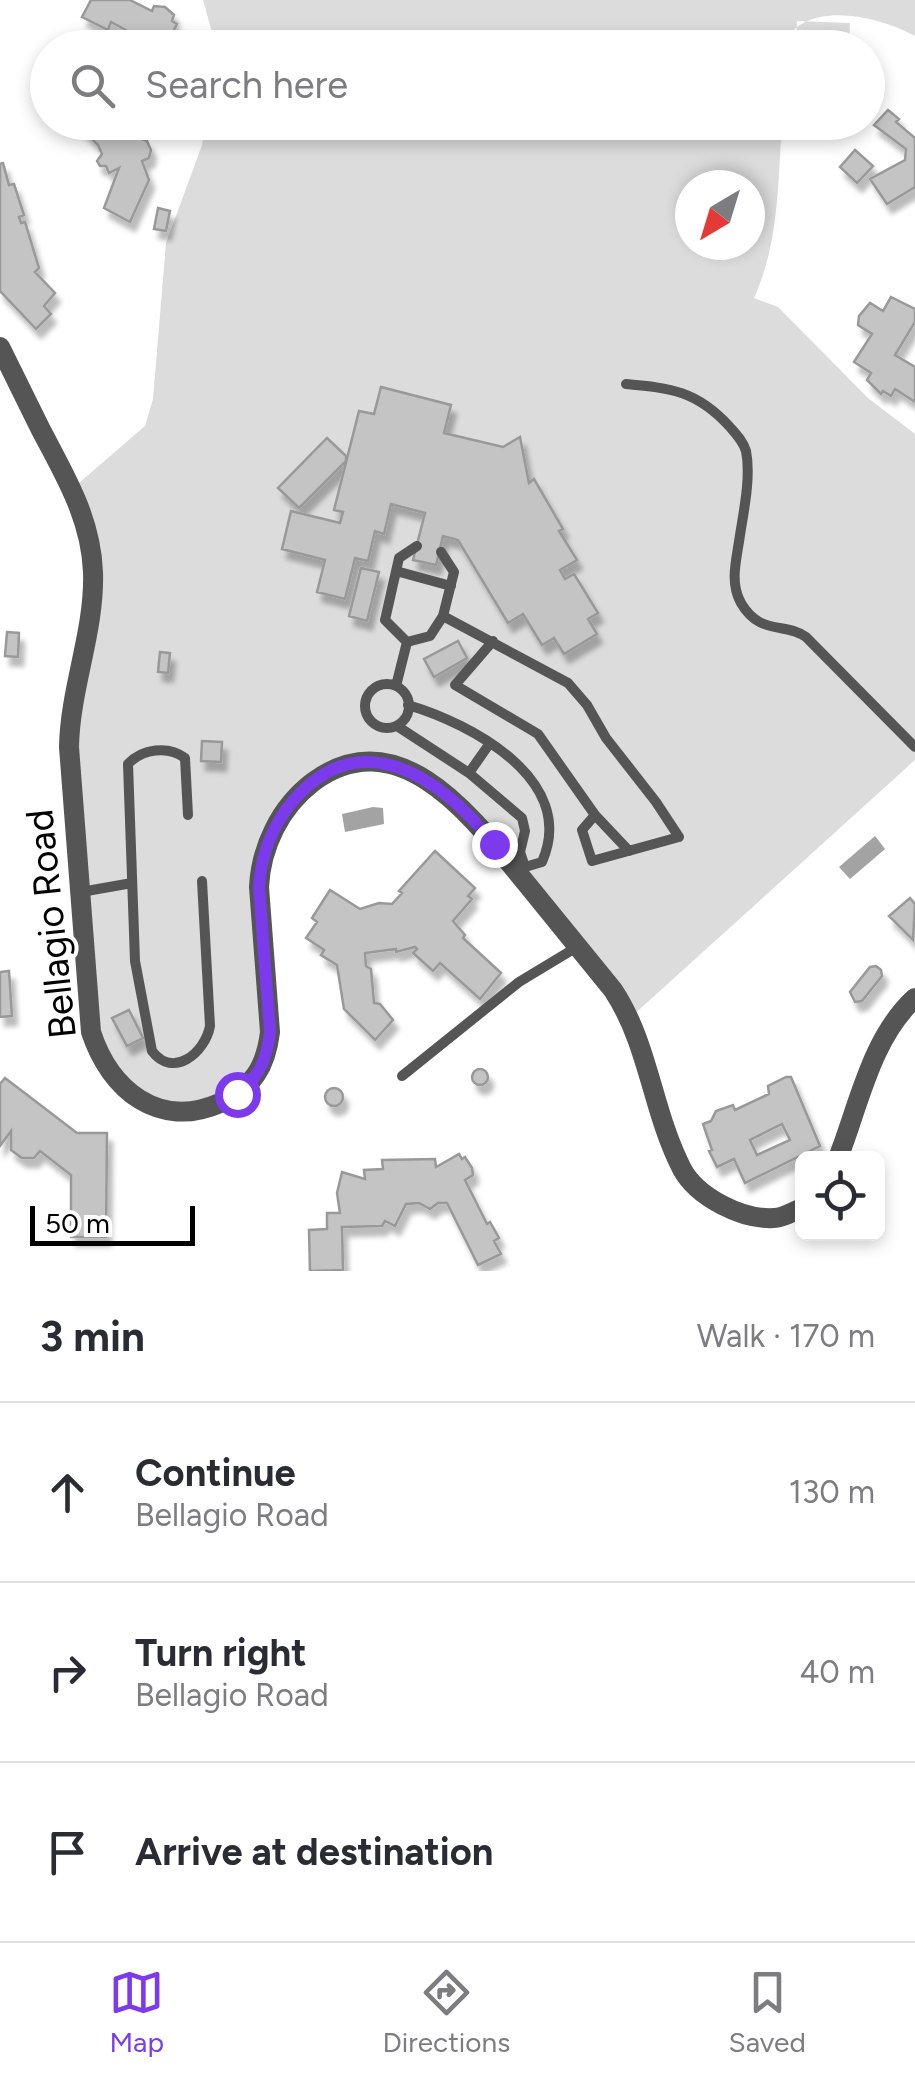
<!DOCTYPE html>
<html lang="en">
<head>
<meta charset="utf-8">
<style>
  :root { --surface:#fff; --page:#f7f7f7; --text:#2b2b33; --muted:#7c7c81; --line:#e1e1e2; --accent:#7c3aed }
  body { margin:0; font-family:Figtree,sans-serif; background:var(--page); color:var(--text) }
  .controls { position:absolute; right:30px; bottom:30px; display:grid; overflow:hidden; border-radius:15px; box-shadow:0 5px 15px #0003 }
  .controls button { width:90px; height:90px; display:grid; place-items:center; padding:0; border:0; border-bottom:2px solid var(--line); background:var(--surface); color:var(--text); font:50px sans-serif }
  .compass { position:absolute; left:675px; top:170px; width:90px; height:90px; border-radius:50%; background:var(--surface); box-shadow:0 5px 15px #0003; rotate:218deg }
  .scale { position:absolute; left:30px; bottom:25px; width:165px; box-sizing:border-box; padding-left:10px; border:5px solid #000; border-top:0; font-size:28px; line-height:35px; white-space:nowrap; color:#000; -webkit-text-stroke:8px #fff; paint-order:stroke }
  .stop { position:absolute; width:30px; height:30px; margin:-22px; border:8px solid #7c3aed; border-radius:50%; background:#fff }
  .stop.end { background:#7c3aed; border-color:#fff; box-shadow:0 2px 10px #0008 }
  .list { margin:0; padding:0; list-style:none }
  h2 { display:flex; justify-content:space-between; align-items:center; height:130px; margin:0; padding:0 40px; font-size:42px }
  h2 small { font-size:32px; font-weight:400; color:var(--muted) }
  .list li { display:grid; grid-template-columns:65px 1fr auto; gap:30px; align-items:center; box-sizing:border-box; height:180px; padding:0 40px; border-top:2px solid var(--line) }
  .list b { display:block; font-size:38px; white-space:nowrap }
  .list p { margin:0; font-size:32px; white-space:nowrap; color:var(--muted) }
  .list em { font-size:32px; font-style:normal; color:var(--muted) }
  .icon { flex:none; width:55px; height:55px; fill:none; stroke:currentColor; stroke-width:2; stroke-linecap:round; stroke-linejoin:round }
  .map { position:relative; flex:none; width:915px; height:1271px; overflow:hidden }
  .search { position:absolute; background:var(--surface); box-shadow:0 5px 15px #0003; left:30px; right:30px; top:30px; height:110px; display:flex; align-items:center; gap:25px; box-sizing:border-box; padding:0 35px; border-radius:55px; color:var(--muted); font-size:38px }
  .sheet { height:670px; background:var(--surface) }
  nav { display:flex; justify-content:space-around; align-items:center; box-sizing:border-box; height:140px; border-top:2px solid var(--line); background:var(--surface); font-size:28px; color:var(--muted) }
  nav a { display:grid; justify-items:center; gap:5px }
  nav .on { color:var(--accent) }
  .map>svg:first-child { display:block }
</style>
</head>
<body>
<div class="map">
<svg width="915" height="1271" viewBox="0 0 915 1271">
  <defs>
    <filter id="shadow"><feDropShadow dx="5" dy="9" stdDeviation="2.5" flood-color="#0004"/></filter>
  </defs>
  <rect width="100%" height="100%" fill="#fff"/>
  <!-- green -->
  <path fill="#dcdcdc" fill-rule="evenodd" d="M 203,0 L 915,0 L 915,36 C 872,13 801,0 782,47 L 216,47 Z
    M 797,21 L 850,23 L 849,47 L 796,47 Z
    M 206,123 L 782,123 C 778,182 779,243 754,298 L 778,307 L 868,398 L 915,434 L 915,760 L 631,1017 L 478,823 L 392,765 L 314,782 L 266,847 L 270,1032 L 250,1084 L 166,1111 L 97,1051 L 69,747 L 91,602 L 72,489 L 145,426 L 153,399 L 166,243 L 202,145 ZM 690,185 L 750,185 L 750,245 L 690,245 Z"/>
  <!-- water -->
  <path fill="#a3a3a3" d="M 373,807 L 383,808 L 384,824 L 345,832 L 342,814 Z
    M 875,836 L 885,849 L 850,879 L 839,867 Z"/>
  <!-- building -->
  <path fill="#c4c4c4" stroke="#999" stroke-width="2.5" fill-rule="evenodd" filter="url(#shadow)" d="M 91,0 L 130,0 L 152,11 L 154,6 L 165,7 L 174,15 L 172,21 L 177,24 L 174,30 L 178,36 L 133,34 L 111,22 L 108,30 L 82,17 Z
    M 888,110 L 899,119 L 896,122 L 915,138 L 915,187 L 887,204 L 870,179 L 905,160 L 906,149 L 874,125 Z
    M 70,122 L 136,122 L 142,139 L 147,141 L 151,150 L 149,158 L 142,161 L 149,180 L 130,222 L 104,208 L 119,168 L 109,173 L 106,166 L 100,166 L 97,161 L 102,154 L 98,145 L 83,130 Z
    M 855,150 L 873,166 L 857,183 L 840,167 Z
    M 3,163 L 9,185 L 14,184 L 24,215 L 19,217 L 21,223 L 25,222 L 39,268 L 35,272 L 55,293 L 44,306 L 51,314 L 36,329 L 0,291 L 0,164 Z
    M 158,208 L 170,211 L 166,231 L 154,229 Z
    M 891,297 L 915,309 L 915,322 L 895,355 L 915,367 L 915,402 L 895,389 L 891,396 L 883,391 L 881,394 L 867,380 L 871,373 L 854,362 L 872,334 L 858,325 L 859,316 L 870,303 L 883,311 Z
    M 381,387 L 451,405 L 444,433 L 503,447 L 520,437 L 529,483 L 534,479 L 563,529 L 559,531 L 577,560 L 560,570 L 565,579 L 574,574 L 598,613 L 588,619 L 597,634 L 564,654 L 554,638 L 542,645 L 523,614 L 508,623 L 458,540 L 443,536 L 436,565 L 413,560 L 425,513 L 391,504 L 384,534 L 375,531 L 368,561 L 355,558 L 345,599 L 317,592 L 325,560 L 282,549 L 291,511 L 340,523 L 343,512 L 334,510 L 359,411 L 374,414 Z
    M 327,438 L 346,456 L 346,461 L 299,508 L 278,488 Z
    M 361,568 L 379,572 L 367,621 L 349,616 Z
    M 7,632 L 19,633 L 18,657 L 5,656 Z
    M 458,641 L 467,658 L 434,677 L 424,659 Z
    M 160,652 L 170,653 L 168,673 L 158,672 Z
    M 202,741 L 222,742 L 221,762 L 201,761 Z
    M 435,851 L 475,888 L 468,896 L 472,899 L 453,921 L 465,935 L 463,938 L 501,973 L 480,999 L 440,963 L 433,971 L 413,953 L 417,949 L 415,947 L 396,952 L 396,949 L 365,953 L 366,966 L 371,969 L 374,1003 L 380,1004 L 393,1020 L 375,1040 L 344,1009 L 337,965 L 321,955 L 324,950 L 306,938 L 317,922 L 312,918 L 330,890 L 360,909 L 379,903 L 392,904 L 402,893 L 399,891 Z
    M 910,898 L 915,904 L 913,940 L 889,916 Z
    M 876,966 L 881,970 L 882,976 L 862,1001 L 855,1002 L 850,992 L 870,967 Z
    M 9,971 L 12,1016 L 0,1017 L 0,972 Z
    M 129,1010 L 143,1038 L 127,1046 L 112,1018 Z
    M472 1077a8 8 0 1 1 16 0a8 8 0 1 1-16 0Z
    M 786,1077 L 791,1077 L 820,1146 L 745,1183 L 734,1159 L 717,1167 L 709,1151 L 712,1150 L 703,1124 L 711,1121 L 716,1111 L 733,1105 L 735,1110 L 769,1094 L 768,1086 ZM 782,1124 L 790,1140 L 757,1155 L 750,1140 Z
    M 5,1078 L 77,1133 L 107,1133 L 106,1237 L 71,1237 L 71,1175 L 40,1151 L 34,1158 L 22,1158 L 11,1150 L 11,1131 L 0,1146 L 0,1084 Z
    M325 1097a9 9 0 1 1 18 0a9 9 0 1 1-18 0Z
    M 459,1154 L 462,1159 L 465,1157 L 472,1168 L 473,1175 L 465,1180 L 487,1224 L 490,1222 L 499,1238 L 494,1241 L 501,1254 L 478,1265 L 447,1203 L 438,1203 L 430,1209 L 419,1203 L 406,1204 L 395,1226 L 385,1221 L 382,1226 L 342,1227 L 343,1270 L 310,1271 L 309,1230 L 327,1229 L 327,1213 L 340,1213 L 337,1193 L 342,1172 L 365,1179 L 364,1170 L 383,1169 L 382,1160 L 435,1159 L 436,1167 L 438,1166 Z"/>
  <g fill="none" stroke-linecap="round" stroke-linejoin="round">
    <!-- lane -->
    <path stroke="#555" stroke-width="10" d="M 626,384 C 671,388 697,391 729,426 C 736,434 743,441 746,451 C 751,476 744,510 740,535 C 737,558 729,582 741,603 C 760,636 786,622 806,637 L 915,747
      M 417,546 L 399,558 L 385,620 L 407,642 L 430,636 L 443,616 L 454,572 L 441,552
      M 396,571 L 451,586
      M 443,616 L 568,683 L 587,705 L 606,738 L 656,802 L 679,837 L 592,861 L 582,830 L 595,815
      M 493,641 L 455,685 L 538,734 L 595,815 L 629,851
      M365 706a22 22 0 1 1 44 0a22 22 0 1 1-44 0Z
      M 396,686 L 407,642
      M 408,705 C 472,724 578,780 542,862 L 525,867 L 519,874
      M 397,726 L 469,773 L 522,818 L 525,831 L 520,852 L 525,867
      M 469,773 L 490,743
      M 188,815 L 185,758 C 168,745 142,749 128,764 L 135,961 L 152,1051 C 173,1079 205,1053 210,1026 L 202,881
      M 81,892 L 132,883
      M 402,1076 L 519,982 L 577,947"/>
    <!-- street -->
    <path stroke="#555" stroke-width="20" d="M 0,347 C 14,375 27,402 41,430 C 65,476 91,518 93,572 C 95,631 70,688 69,747 L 91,1032 C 110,1090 159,1130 220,1103 C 253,1088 266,1066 270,1032 L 259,887 C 261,847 280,807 313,782 C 401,717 476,822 526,883 C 555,919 584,954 613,990 C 649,1044 652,1111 682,1169 C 697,1197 742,1220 774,1218 C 783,1218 794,1211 802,1208
      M 838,1158 C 859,1105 871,1038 915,998"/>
  </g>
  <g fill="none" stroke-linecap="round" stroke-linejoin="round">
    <!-- route -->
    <path stroke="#7c3aed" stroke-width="12" d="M 237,1094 C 259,1078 267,1059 270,1032 L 259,887 C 261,855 272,826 293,801 C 362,721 442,779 494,844"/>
  </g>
  <g text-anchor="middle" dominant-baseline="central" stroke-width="8" stroke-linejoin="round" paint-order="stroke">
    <!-- street labels -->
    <g font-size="38" fill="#000" stroke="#fff">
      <text transform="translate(51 924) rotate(-96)">Bellagio Road</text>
    </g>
  </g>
</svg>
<div class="controls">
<button><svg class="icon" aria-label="locate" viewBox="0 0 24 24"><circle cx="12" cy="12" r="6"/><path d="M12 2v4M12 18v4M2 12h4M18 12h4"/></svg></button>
</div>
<svg class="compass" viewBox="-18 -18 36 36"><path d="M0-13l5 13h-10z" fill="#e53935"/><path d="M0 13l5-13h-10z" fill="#7c7c81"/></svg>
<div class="scale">50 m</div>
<div class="stop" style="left:237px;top:1094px"></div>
<div class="stop end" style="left:494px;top:844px"></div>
<div class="search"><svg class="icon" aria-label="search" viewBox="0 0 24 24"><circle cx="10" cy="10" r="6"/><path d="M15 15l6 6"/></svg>Search here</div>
</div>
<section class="sheet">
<h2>3 min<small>Walk · 170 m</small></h2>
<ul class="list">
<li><svg class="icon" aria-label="ahead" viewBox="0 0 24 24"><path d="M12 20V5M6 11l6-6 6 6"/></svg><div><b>Continue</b><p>Bellagio Road</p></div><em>130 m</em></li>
<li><svg class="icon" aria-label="right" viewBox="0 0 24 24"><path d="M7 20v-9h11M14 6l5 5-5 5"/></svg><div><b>Turn right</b><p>Bellagio Road</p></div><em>40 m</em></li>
<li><svg class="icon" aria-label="arrive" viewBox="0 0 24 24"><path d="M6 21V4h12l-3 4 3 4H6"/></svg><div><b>Arrive at destination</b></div></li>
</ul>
</section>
<nav>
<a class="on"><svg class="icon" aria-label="map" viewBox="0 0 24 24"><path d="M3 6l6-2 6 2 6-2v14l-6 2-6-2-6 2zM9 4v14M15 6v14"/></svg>Map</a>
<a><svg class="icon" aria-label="directions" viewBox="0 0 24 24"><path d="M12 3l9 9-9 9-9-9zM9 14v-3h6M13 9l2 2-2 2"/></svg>Directions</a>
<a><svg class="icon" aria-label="saved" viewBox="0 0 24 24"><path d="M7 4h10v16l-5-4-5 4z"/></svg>Saved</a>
</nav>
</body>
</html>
